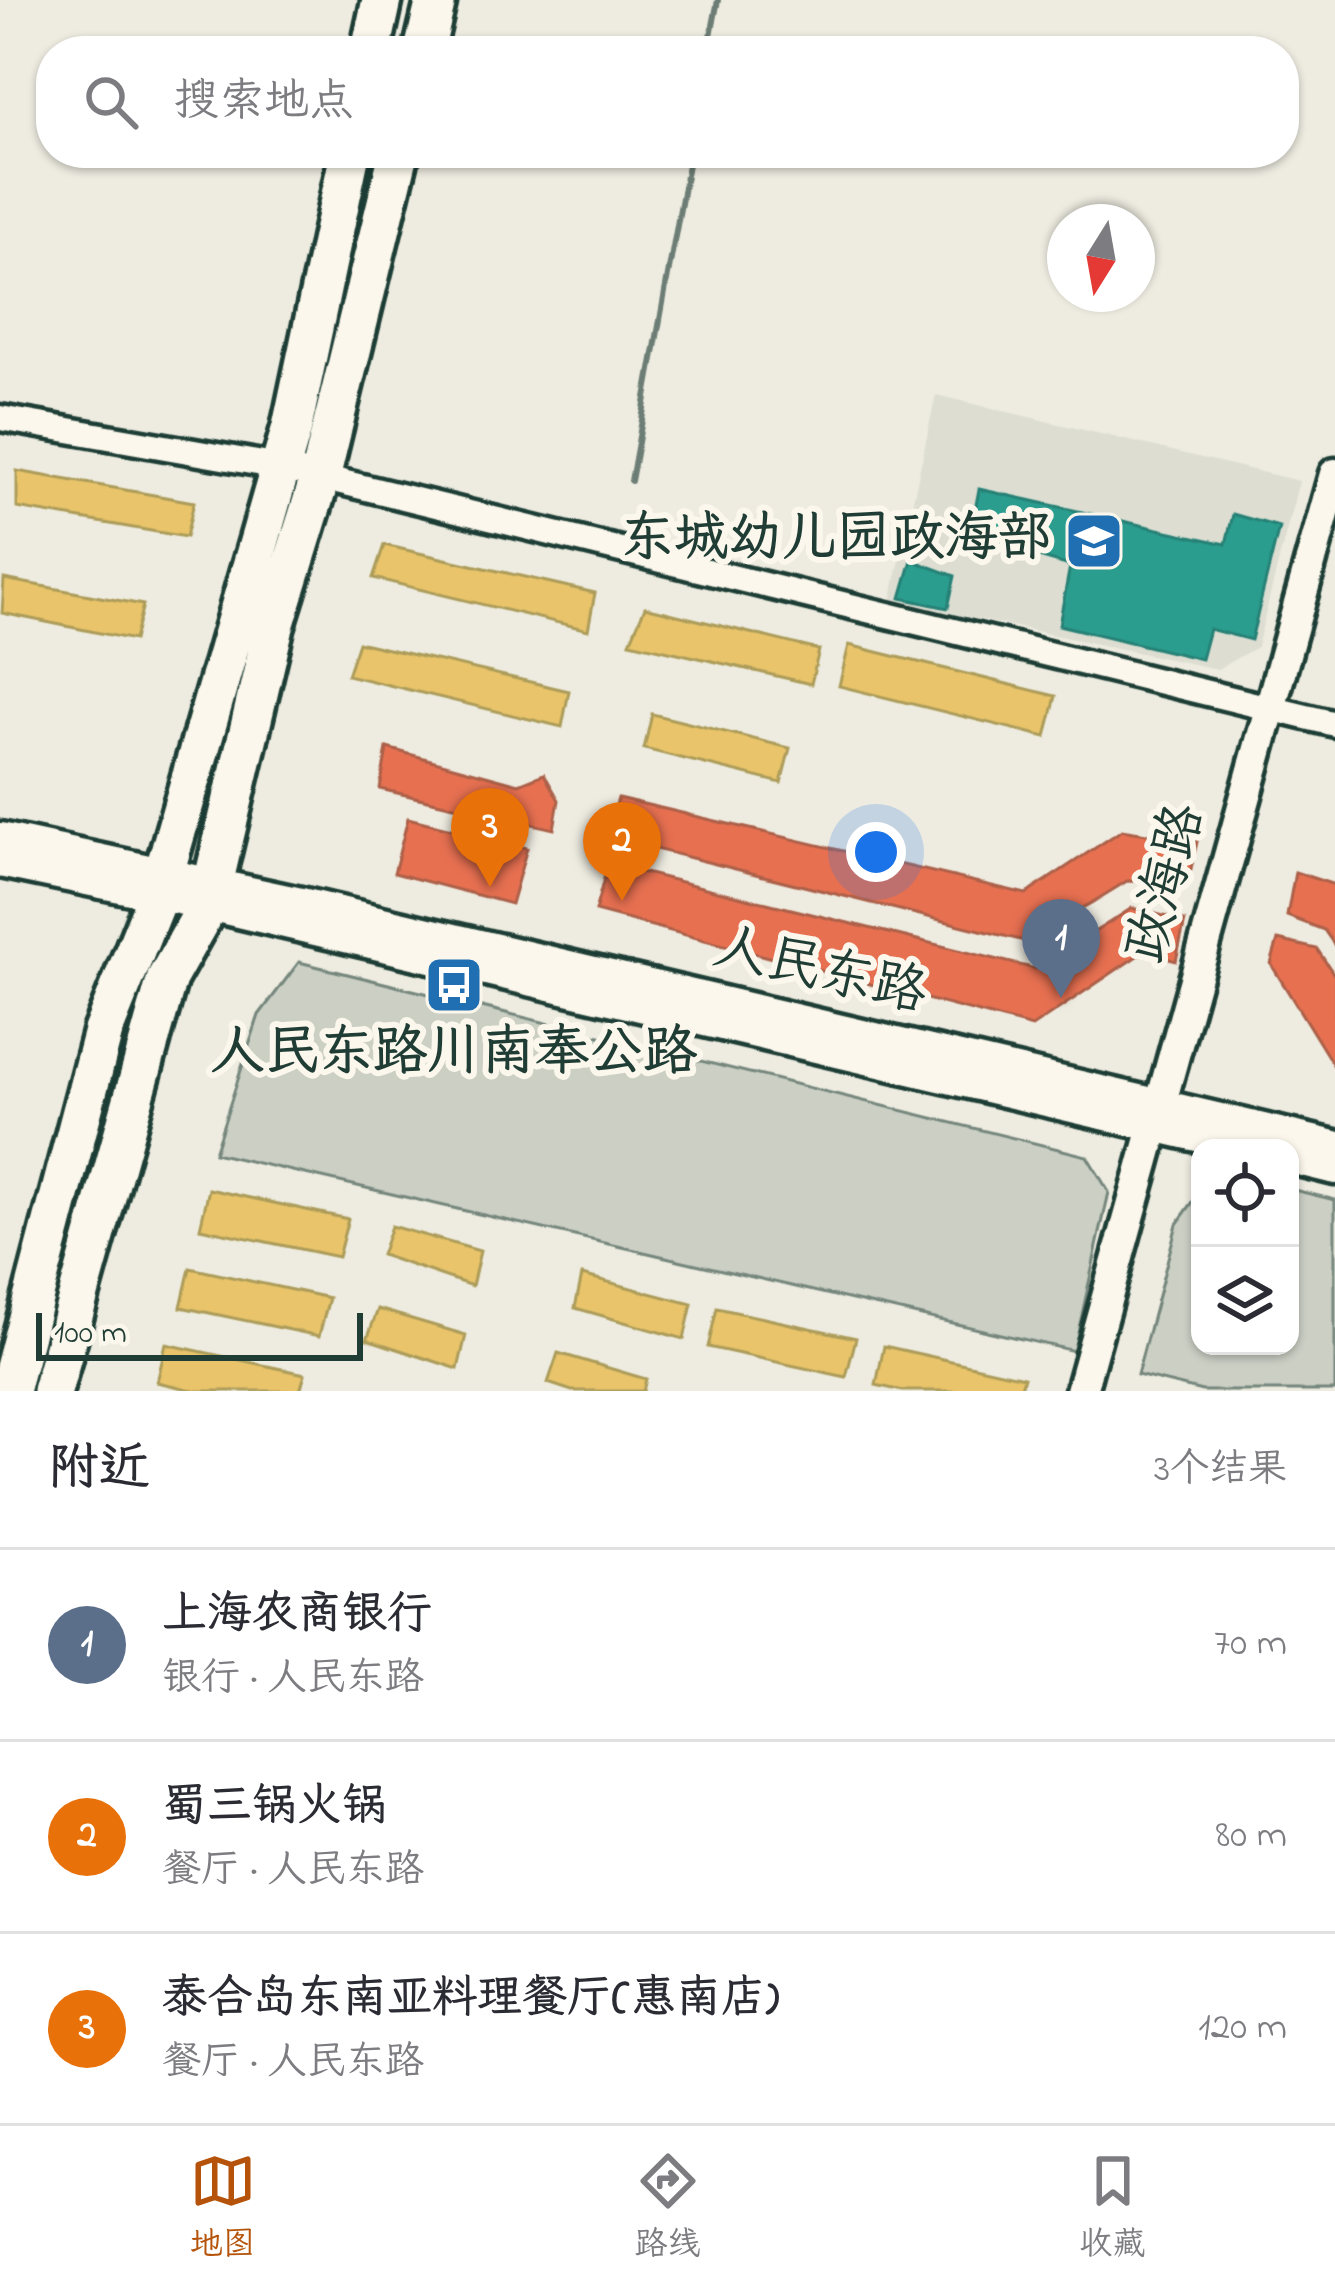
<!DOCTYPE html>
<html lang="zh">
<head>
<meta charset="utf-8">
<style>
  :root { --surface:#fff; --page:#f7f7f7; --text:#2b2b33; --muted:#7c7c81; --line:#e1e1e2; --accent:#b45309 }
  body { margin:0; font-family:"Indie Flower","LXGW WenKai TC",sans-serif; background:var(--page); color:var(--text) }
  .controls { position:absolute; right:36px; bottom:36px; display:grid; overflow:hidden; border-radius:24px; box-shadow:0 3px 9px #0004 }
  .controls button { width:108px; height:108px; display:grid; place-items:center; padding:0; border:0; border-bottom:3px solid var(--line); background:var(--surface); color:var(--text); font:60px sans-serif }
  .compass { position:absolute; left:1047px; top:204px; width:108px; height:108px; border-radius:50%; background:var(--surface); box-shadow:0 3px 9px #0004; rotate:191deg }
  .scale { position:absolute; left:36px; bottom:30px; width:327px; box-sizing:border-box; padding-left:12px; border:6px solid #1f3d34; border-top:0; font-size:33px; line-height:42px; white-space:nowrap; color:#1f3d34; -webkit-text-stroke:9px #fbf7ec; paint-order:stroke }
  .you { position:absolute; left:876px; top:852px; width:42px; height:42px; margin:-30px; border:9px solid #fff; border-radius:50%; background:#1a73e8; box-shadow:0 0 0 18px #1a73e833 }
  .badge { display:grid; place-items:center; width:78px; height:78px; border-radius:50%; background:var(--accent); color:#fff; font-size:39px; font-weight:700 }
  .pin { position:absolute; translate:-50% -99px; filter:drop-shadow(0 3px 6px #0008) }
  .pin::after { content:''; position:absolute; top:63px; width:42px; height:36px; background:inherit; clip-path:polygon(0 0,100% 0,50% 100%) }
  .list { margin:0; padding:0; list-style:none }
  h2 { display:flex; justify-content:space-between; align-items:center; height:156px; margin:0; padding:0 48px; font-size:51px }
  h2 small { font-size:39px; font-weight:400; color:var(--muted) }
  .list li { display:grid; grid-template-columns:78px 1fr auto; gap:36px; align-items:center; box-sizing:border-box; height:192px; padding:0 48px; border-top:3px solid var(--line) }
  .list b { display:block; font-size:45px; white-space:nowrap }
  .list p { margin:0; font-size:39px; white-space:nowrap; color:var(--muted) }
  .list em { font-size:39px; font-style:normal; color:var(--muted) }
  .icon { flex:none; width:66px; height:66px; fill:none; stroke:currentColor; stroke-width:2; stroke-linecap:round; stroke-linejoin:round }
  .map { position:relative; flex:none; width:1335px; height:1391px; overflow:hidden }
  .search { position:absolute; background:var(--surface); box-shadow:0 3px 9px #0004; left:36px; right:36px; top:36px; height:132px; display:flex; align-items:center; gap:30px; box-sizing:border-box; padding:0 42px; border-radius:48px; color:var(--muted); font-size:45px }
  .sheet { height:732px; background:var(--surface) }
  nav { display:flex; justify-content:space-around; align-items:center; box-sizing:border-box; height:168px; border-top:3px solid var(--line); background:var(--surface); font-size:33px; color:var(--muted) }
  nav a { display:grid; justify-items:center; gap:6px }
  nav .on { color:var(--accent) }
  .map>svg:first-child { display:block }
</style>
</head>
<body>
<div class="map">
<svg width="1335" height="1391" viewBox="0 0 1335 1391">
  <rect width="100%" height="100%" fill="#eeece1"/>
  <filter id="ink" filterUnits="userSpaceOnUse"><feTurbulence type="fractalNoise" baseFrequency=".00833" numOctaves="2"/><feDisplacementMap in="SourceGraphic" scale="24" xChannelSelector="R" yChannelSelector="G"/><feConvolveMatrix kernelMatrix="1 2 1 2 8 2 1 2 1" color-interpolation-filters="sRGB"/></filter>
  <g filter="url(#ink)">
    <!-- built -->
    <path fill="#ddddd2" d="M 936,395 L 1299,481 L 1257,647 L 1217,669 L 891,601 Z"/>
    <!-- green -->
    <path fill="#cbcfc4" stroke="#75867c" stroke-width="3" d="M 299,962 L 1087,1156 L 1109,1192 L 1074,1351 L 214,1153 L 259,1015 Z
      M 1290,1189 L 1335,1200 L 1335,1391 L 1202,1391 L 1137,1375 L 1177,1224 L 1200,1192 L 1200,1346 L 1290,1346 Z"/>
    <!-- homes -->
    <path fill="#e9c46a" stroke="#ac9c5a" stroke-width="3" d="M 17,471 L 194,502 L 186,537 L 17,508 Z
      M 384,545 L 595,593 L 588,630 L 373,578 Z
      M 4,579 L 143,605 L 134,640 L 2,613 Z
      M 645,607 L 819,650 L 811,684 L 630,642 Z
      M 358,642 L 569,691 L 562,727 L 347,675 Z
      M 849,645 L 1056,696 L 1046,737 L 839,686 Z
      M 652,714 L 790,748 L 781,783 L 644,749 Z
      M 209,1189 L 348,1219 L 338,1257 L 200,1228 Z
      M 391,1226 L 480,1251 L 472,1286 L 381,1255 Z
      M 190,1268 L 329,1298 L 319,1336 L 181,1307 Z
      M 582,1275 L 692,1304 L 684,1339 L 575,1308 Z
      M 717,1308 L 856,1338 L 846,1377 L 708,1347 Z
      M 378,1309 L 466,1335 L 458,1369 L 367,1339 Z
      M 166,1344 L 305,1374 L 300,1391 L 197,1391 L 157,1382 Z
      M 884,1346 L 1024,1377 L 1020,1391 L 902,1391 L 876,1385 Z
      M 558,1353 L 646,1379 L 643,1391 L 572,1391 L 548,1383 Z"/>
    <!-- shops -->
    <path fill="#e76f51" stroke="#ab6048" stroke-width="3" d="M 387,748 L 519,784 L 544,774 L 559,800 L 554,829 L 380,789 Z
      M 618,798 L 1026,894 L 1122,830 L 1197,842 L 1188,882 L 1127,881 L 1028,942 L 607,837 Z
      M 408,818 L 527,848 L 511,904 L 394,873 Z
      M 608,864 L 1036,969 L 1132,908 L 1185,921 L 1176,961 L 1143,952 L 1032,1027 L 595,911 Z
      M 1295,872 L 1335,885 L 1335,946 L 1324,930 L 1287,916 Z
      M 1278,940 L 1317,949 L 1335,976 L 1335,1068 L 1271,964 Z"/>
    <!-- schools -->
    <path fill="#2a9d8f" stroke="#278074" stroke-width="3" d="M 979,489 L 1226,544 L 1233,514 L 1279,527 L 1251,640 L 1209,629 L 1201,659 L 1059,625 L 1070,566 L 970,537 Z
      M 912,560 L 955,576 L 948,608 L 901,598 Z"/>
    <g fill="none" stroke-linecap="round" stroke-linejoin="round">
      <!-- stream -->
      <path stroke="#6c7d74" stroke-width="6" d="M 708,51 L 718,0
        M 631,481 L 690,153"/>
      <!-- minor casing -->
      <g stroke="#1f3d34" stroke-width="33">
        <path id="minor" d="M 0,418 L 280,467 L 1335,724"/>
      </g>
      <!-- tertiary casing -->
      <g stroke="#1f3d34" stroke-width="39">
        <path id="tertiary" d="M 0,838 L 301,903 L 1335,1146
          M 0,862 L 208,905 L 1248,1148
          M 1290,1158 L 1335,1169
          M 1081,1391 L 1335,474"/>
      </g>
      <!-- primary casing -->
      <g stroke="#1f3d34" stroke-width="48">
        <path id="primary" d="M 371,51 L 382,0
          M 424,51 L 436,0
          M 9,1391 L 103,1031 L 158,894 L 292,427 L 350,153
          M 52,1391 L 167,978 L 208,905 L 274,626 L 320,478 L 399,153"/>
      </g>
      <!-- minor -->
      <use href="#minor" stroke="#fbf7ec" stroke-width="24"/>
      <!-- tertiary -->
      <use href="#tertiary" stroke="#fbf7ec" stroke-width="30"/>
      <!-- primary -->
      <use href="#primary" stroke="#fbf7ec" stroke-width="39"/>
    </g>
  </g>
  <!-- icons -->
  <defs>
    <g id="school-square" transform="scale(3)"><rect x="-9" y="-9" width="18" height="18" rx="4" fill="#1f6fb2" stroke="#fbf7ec"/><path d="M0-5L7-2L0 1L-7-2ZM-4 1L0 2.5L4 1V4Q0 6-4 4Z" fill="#fff"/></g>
    <g id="bus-square" transform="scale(3)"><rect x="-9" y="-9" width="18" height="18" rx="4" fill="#1f6fb2" stroke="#fbf7ec"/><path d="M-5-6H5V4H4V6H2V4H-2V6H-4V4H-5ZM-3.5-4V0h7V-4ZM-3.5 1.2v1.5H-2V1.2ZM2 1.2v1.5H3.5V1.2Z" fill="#fff"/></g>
  </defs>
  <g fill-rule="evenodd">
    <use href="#school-square" x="1094" y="541"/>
    <use href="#bus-square" x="454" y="985"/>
  </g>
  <g text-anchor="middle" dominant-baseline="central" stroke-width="12" stroke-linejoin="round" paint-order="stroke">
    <!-- poi labels -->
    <g font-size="54" font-weight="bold" fill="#1f3d34" stroke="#fbf7ec" text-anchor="end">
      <text x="1052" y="541">东城幼儿园政海部</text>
      <text x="454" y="1055" text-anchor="middle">人民东路川南奉公路</text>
    </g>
    <!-- street labels -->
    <g font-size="54" fill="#1f3d34" stroke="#fbf7ec">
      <text transform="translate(1168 884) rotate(-75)">政海路</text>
      <text transform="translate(820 973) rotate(13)">人民东路</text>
    </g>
  </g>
</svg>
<div class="controls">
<button><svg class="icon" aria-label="locate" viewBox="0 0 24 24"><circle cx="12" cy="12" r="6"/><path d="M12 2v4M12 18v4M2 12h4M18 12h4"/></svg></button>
<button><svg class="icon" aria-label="layers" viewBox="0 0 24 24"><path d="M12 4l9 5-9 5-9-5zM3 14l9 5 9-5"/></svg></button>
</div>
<svg class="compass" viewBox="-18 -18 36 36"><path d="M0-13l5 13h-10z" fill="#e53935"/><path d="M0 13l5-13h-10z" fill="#7c7c81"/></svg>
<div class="scale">100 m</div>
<div class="you"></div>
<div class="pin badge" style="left:1061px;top:998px;background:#5c6f8a">1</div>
<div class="pin badge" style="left:622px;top:901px;background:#e8710a">2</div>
<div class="pin badge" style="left:490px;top:887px;background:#e8710a">3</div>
<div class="search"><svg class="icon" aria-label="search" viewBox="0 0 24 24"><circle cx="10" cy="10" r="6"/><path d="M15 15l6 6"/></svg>搜索地点</div>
</div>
<section class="sheet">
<h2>附近<small>3个结果</small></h2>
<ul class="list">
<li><span class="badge" style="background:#5c6f8a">1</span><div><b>上海农商银行</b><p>银行 · 人民东路</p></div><em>70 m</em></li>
<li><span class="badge" style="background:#e8710a">2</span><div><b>蜀三锅火锅</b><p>餐厅 · 人民东路</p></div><em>80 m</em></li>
<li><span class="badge" style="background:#e8710a">3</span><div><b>泰合岛东南亚料理餐厅(惠南店)</b><p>餐厅 · 人民东路</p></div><em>120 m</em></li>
</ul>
</section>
<nav>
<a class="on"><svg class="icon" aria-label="map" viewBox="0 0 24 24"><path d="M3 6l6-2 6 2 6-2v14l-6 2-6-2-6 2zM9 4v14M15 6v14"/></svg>地图</a>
<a><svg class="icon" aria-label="directions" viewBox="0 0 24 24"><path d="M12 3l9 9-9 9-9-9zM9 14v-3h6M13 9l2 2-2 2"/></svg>路线</a>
<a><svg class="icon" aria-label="saved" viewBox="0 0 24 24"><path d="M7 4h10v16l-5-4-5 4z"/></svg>收藏</a>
</nav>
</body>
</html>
